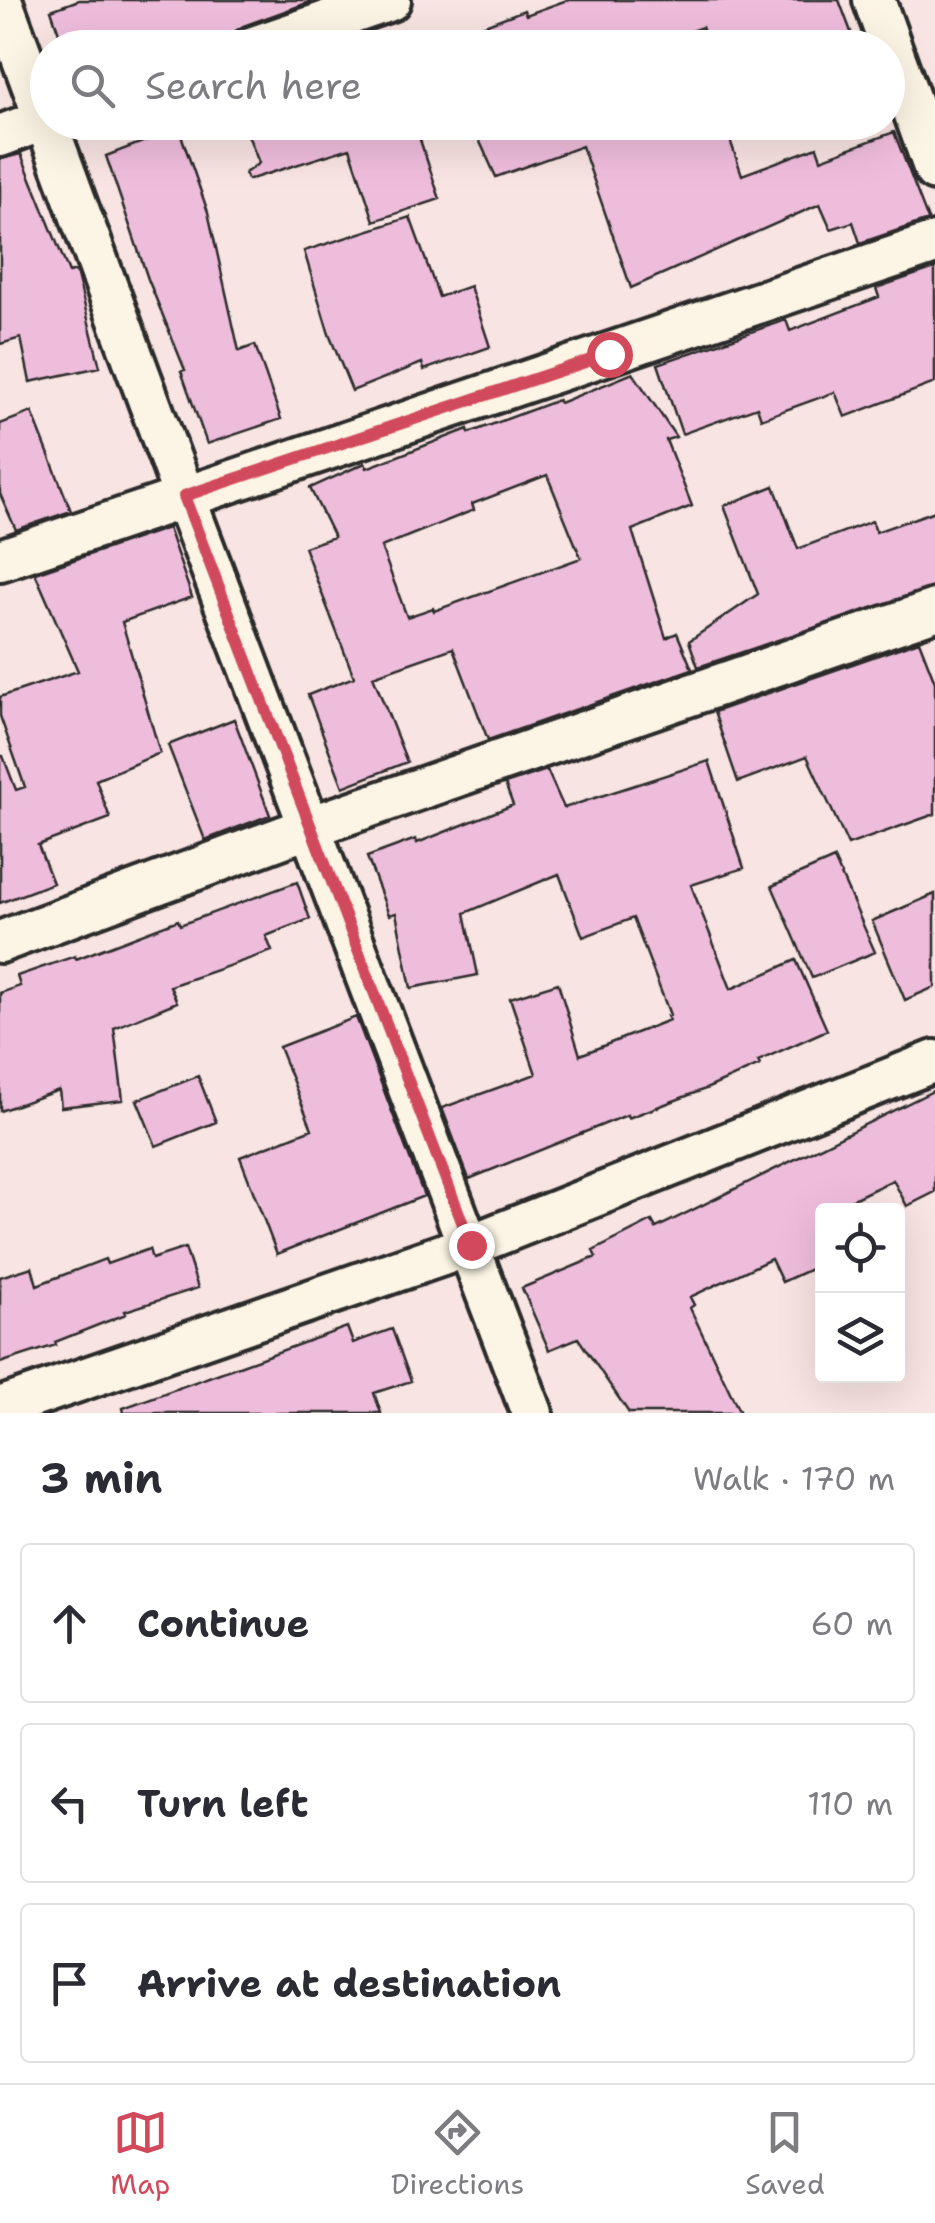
<!DOCTYPE html>
<html lang="en">
<head>
<meta charset="utf-8">
<style>
  :root { --surface:#fff; --page:#f2f2f3; --text:#2b2b33; --muted:#7c7c81; --line:#e1e1e2; --accent:#d1495b }
  body { margin:0; font-family:"Shantell Sans",sans-serif; background:var(--page); color:var(--text) }
  .controls { position:absolute; right:30px; bottom:30px; display:grid; overflow:hidden; border-radius:10px; box-shadow:0 10px 40px #0002 }
  .controls button { width:90px; height:90px; display:grid; place-items:center; padding:0; border:0; border-bottom:2px solid var(--line); background:var(--surface); color:var(--text); font:50px sans-serif }
  .stop { position:absolute; width:30px; height:30px; margin:-22px; border:8px solid #d1495b; border-radius:50%; background:#fff }
  .stop.end { background:#d1495b; border-color:#fff; box-shadow:0 2px 10px #0008 }
  .list { margin:0; padding:0; list-style:none }
  h2 { display:flex; justify-content:space-between; align-items:center; height:130px; margin:0; padding:0 40px; font-size:42px }
  h2 small { font-size:32px; font-weight:400; color:var(--muted) }
  .list li { display:grid; grid-template-columns:65px 1fr auto; gap:30px; align-items:center; box-sizing:border-box; height:160px; margin:0 20px 20px; padding:0 20px; border:2px solid var(--line); border-radius:10px }
  .list b { display:block; font-size:38px; white-space:nowrap }
  .list em { font-size:32px; font-style:normal; color:var(--muted) }
  .icon { flex:none; width:55px; height:55px; fill:none; stroke:currentColor; stroke-width:2; stroke-linecap:round; stroke-linejoin:round }
  .map { position:relative; flex:none; width:935px; height:1413px; overflow:hidden }
  .search { position:absolute; background:var(--surface); box-shadow:0 10px 40px #0002; left:30px; right:30px; top:30px; height:110px; display:flex; align-items:center; gap:25px; box-sizing:border-box; padding:0 35px; border-radius:55px; color:var(--muted); font-size:38px }
  .sheet { height:670px; background:var(--surface) }
  nav { display:flex; justify-content:space-around; align-items:center; box-sizing:border-box; height:140px; border-top:2px solid var(--line); background:var(--surface); font-size:28px; color:var(--muted) }
  nav a { display:grid; justify-items:center; gap:5px }
  nav .on { color:var(--accent) }
  .map>svg:first-child { display:block }
</style>
</head>
<body>
<div class="map">
<svg width="935" height="1413" viewBox="0 0 935 1413">
  <rect width="100%" height="100%" fill="#f8e4e2"/>
  <filter id="ink" filterUnits="userSpaceOnUse"><feTurbulence type="fractalNoise" baseFrequency=".01" numOctaves="2"/><feDisplacementMap in="SourceGraphic" scale="20" xChannelSelector="R" yChannelSelector="G"/><feConvolveMatrix kernelMatrix="1 2 1 2 8 2 1 2 1" color-interpolation-filters="sRGB"/></filter>
  <g filter="url(#ink)">
    <!-- building -->
    <path fill="#efbddc" stroke="#2b2b2b" stroke-width="2.5" fill-rule="evenodd" d="M 79,0 L 310,0 L 310,2 L 243,26 L 232,34 L 194,48 L 64,48 L 51,10 Z
      M 567,0 L 839,0 L 857,48 L 710,48 L 702,27 L 642,48 L 436,48 L 435,44 L 524,10 L 526,15 Z
      M 243,122 L 414,122 L 440,199 L 374,221 L 350,148 L 248,180 L 245,173 L 259,163 Z
      M 471,122 L 724,122 L 742,175 L 817,147 L 821,159 L 894,132 L 928,220 L 860,243 L 853,222 L 831,229 L 820,204 L 631,288 L 582,146 L 496,177 Z
      M 171,131 L 173,135 L 180,132 L 208,212 L 239,351 L 255,345 L 281,419 L 207,444 L 181,371 L 185,370 L 148,279 L 106,156 Z
      M 21,154 L 69,273 L 76,271 L 100,367 L 30,382 L 21,338 L 0,344 L 0,159 Z
      M 410,217 L 439,297 L 470,286 L 490,347 L 424,370 L 422,363 L 352,391 L 329,334 L 304,251 Z
      M 935,268 L 935,383 L 845,417 L 835,392 L 761,419 L 757,407 L 682,434 L 658,364 L 786,320 L 790,331 L 879,297 L 876,288 Z
      M 633,373 L 676,437 L 666,440 L 692,506 L 632,530 L 666,638 L 677,633 L 692,669 L 488,740 L 453,648 L 373,676 L 407,762 L 343,787 L 308,695 L 354,677 L 304,547 L 334,537 L 310,488 L 365,463 L 367,468 L 468,429 L 469,433 L 558,400 L 560,403 ZM 547,475 L 581,558 L 434,611 L 433,608 L 407,617 L 381,547 L 474,510 L 472,504 Z
      M 32,412 L 71,511 L 16,530 L 0,494 L 0,424 Z
      M 774,486 L 798,549 L 872,521 L 876,532 L 935,511 L 935,587 L 698,667 L 689,641 L 758,594 L 724,506 Z
      M 168,528 L 192,597 L 122,622 L 160,753 L 96,780 L 110,818 L 38,845 L 53,883 L 0,903 L 0,756 L 3,756 L 16,790 L 25,787 L 0,716 L 0,697 L 78,671 L 35,573 Z
      M 919,641 L 935,682 L 935,814 L 848,845 L 807,756 L 738,782 L 714,712 Z
      M 234,719 L 270,815 L 205,840 L 168,745 Z
      M 709,761 L 744,868 L 691,885 L 731,989 L 796,960 L 827,1030 L 758,1061 L 760,1065 L 708,1088 L 628,1118 L 627,1115 L 469,1179 L 442,1108 L 536,1074 L 510,998 L 558,983 L 580,1055 L 669,1020 L 667,1016 L 670,1015 L 633,918 L 583,937 L 559,874 L 465,913 L 478,975 L 411,988 L 396,913 L 389,915 L 367,857 L 416,839 L 417,843 L 513,805 L 505,784 L 547,770 L 564,808 Z
      M 834,859 L 875,952 L 812,978 L 772,886 Z
      M 297,882 L 310,919 L 266,936 L 272,951 L 170,986 L 177,1002 L 114,1028 L 123,1100 L 61,1107 L 59,1090 L 0,1111 L 0,993 L 20,986 L 17,976 L 75,956 L 76,959 L 178,920 L 180,925 Z
      M 935,894 L 935,987 L 905,1000 L 872,921 Z
      M 356,1017 L 424,1196 L 277,1254 L 240,1157 L 312,1129 L 279,1047 Z
      M 198,1076 L 216,1122 L 156,1146 L 137,1100 Z
      M 935,1090 L 935,1192 L 907,1206 L 893,1180 L 830,1210 L 822,1210 L 822,1264 L 782,1282 L 771,1259 L 690,1297 L 694,1305 L 690,1308 L 740,1413 L 629,1413 L 578,1338 L 549,1350 L 522,1288 L 596,1257 L 593,1251 L 652,1221 L 656,1228 Z
      M 185,1248 L 198,1288 L 125,1311 L 126,1314 L 55,1342 L 56,1345 L 0,1363 L 0,1277 L 32,1267 L 37,1285 L 105,1259 L 107,1264 L 149,1249 L 152,1259 Z
      M 347,1327 L 353,1343 L 392,1329 L 411,1381 L 374,1393 L 381,1413 L 124,1413 L 123,1408 Z"/>
    <g fill="none" stroke-linecap="round" stroke-linejoin="round">
      <!-- street casing -->
      <g stroke="#2b2b2b" stroke-width="48">
        <path id="street" d="M 1,0 L 184,496 L 532,1413
          M 874,0 L 935,170
          M 251,48 L 390,0
          M 0,136 L 48,118
          M 0,560 L 935,243
          M 0,942 L 310,827 L 935,610
          M 0,1408 L 471,1245 L 935,1061"/>
      </g>
      <!-- street -->
      <use href="#street" stroke="#fcf5e5" stroke-width="40"/>
    </g>
  </g>
  <g fill="none" stroke-linecap="round" stroke-linejoin="round" filter="url(#ink)">
    <!-- route -->
    <path stroke="#d1495b" stroke-width="12" d="M 471,1245 L 184,496 L 609,354"/>
  </g>
</svg>
<div class="controls">
<button><svg class="icon" aria-label="locate" viewBox="0 0 24 24"><circle cx="12" cy="12" r="6"/><path d="M12 2v4M12 18v4M2 12h4M18 12h4"/></svg></button>
<button><svg class="icon" aria-label="layers" viewBox="0 0 24 24"><path d="M12 4l9 5-9 5-9-5zM3 14l9 5 9-5"/></svg></button>
</div>
<div class="stop" style="left:609px;top:354px"></div>
<div class="stop end" style="left:471px;top:1245px"></div>
<div class="search"><svg class="icon" aria-label="search" viewBox="0 0 24 24"><circle cx="10" cy="10" r="6"/><path d="M15 15l6 6"/></svg>Search here</div>
</div>
<section class="sheet">
<h2>3 min<small>Walk · 170 m</small></h2>
<ul class="list">
<li><svg class="icon" aria-label="ahead" viewBox="0 0 24 24"><path d="M12 20V5M6 11l6-6 6 6"/></svg><div><b>Continue</b></div><em>60 m</em></li>
<li><svg class="icon" aria-label="left" viewBox="0 0 24 24"><path d="M17 20v-9H6M10 6l-5 5 5 5"/></svg><div><b>Turn left</b></div><em>110 m</em></li>
<li><svg class="icon" aria-label="arrive" viewBox="0 0 24 24"><path d="M6 21V4h12l-3 4 3 4H6"/></svg><div><b>Arrive at destination</b></div></li>
</ul>
</section>
<nav>
<a class="on"><svg class="icon" aria-label="map" viewBox="0 0 24 24"><path d="M3 6l6-2 6 2 6-2v14l-6 2-6-2-6 2zM9 4v14M15 6v14"/></svg>Map</a>
<a><svg class="icon" aria-label="directions" viewBox="0 0 24 24"><path d="M12 3l9 9-9 9-9-9zM9 14v-3h6M13 9l2 2-2 2"/></svg>Directions</a>
<a><svg class="icon" aria-label="saved" viewBox="0 0 24 24"><path d="M7 4h10v16l-5-4-5 4z"/></svg>Saved</a>
</nav>
</body>
</html>
